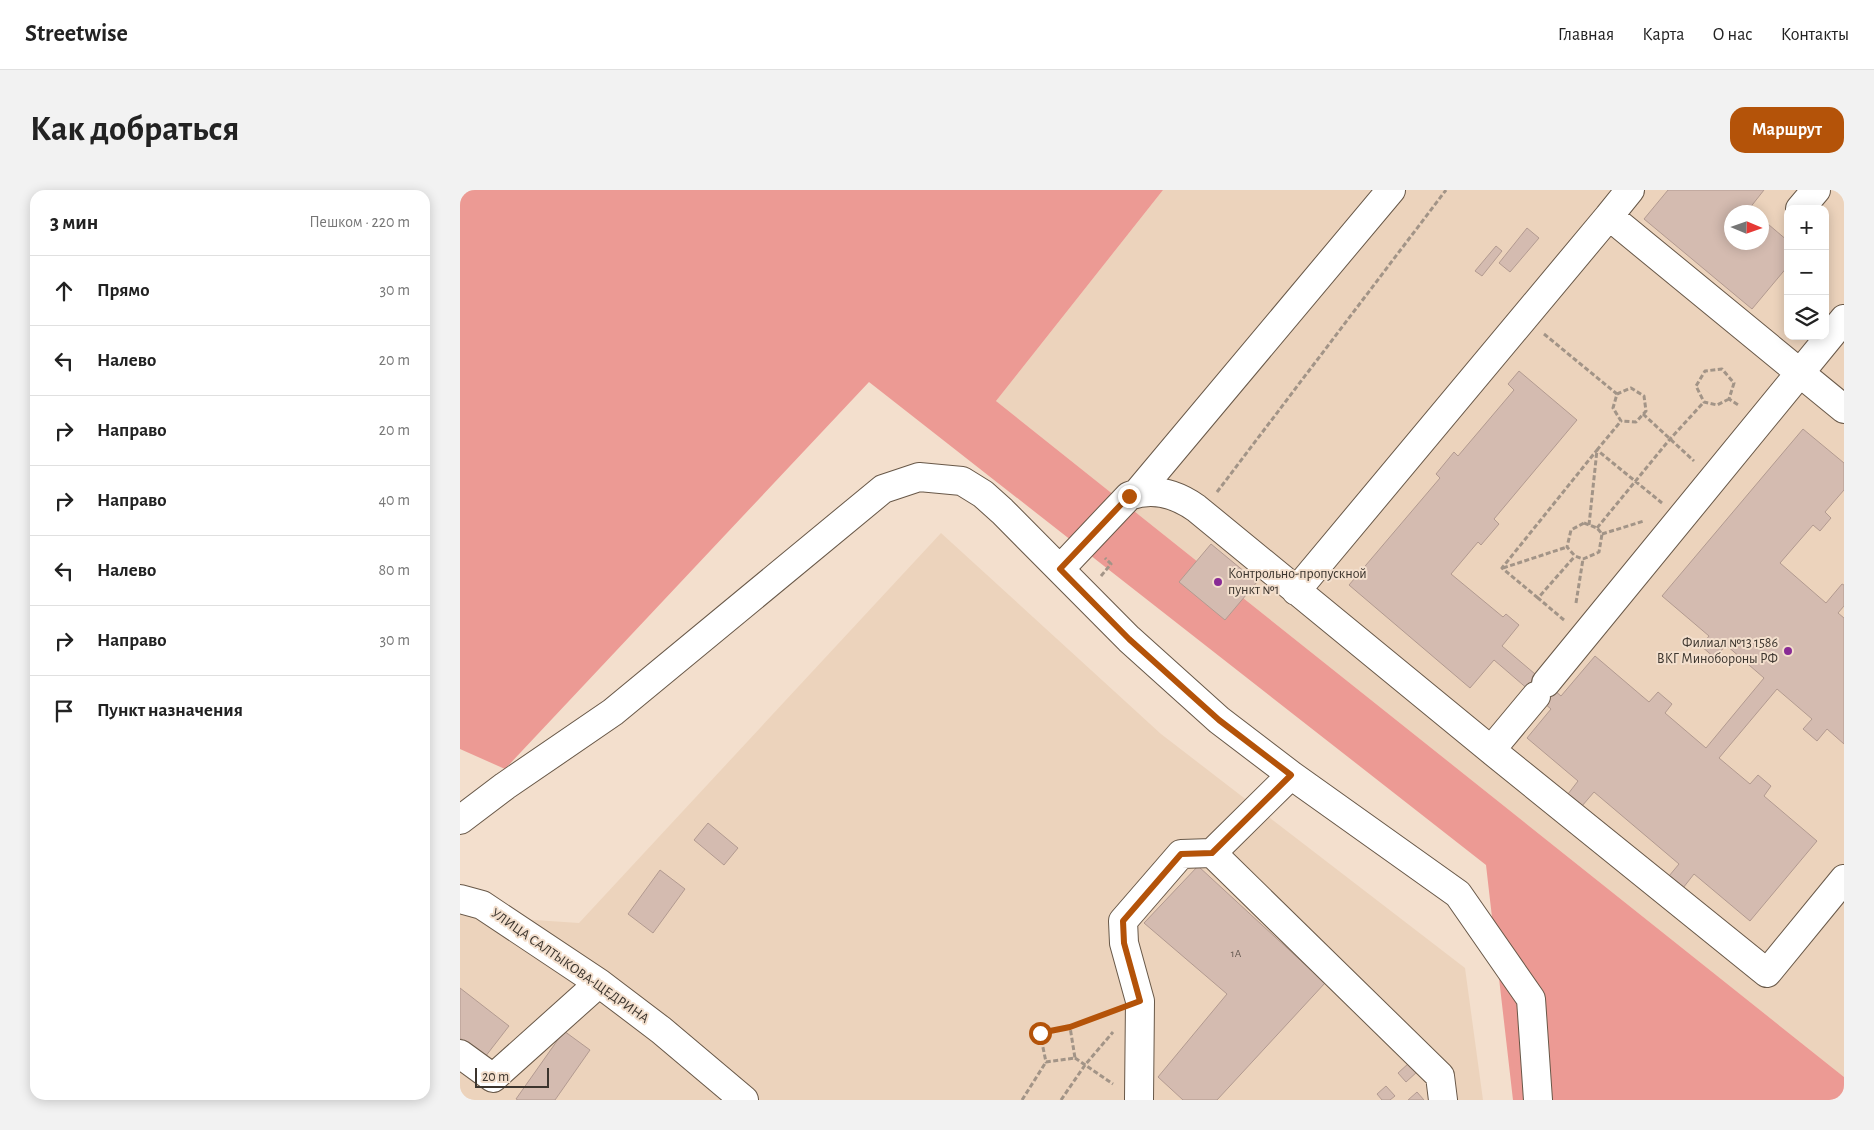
<!DOCTYPE html>
<html lang="ru">
<head>
<meta charset="utf-8">
<style>
  :root { --surface:#fff; --page:#f2f2f2; --text:#222; --muted:#767676; --line:#e0e0e0; --accent:#b45309 }
  body { margin:0; font-family:"Alegreya Sans",sans-serif; background:var(--page); color:var(--text) }
  .controls { position:absolute; right:15px; top:15px; display:grid; overflow:hidden; border-radius:10px; box-shadow:0 2px 12px #0003 }
  .controls button { width:45px; height:45px; display:grid; place-items:center; padding:0; border:0; border-bottom:1px solid var(--line); background:var(--surface); color:var(--text); font:25px sans-serif }
  .compass { position:absolute; left:1264px; top:15px; width:45px; height:45px; border-radius:50%; background:var(--surface); box-shadow:0 2px 12px #0003; rotate:92deg }
  .scale { position:absolute; left:15px; bottom:12px; width:74px; box-sizing:border-box; padding-left:5px; border:2px solid #3c352e; border-top:0; font-size:14px; line-height:18px; white-space:nowrap; color:#3c352e; -webkit-text-stroke:4px #f3dfcd; paint-order:stroke }
  .stop { position:absolute; width:15px; height:15px; margin:-11px; border:4px solid #b45309; border-radius:50%; background:#fff }
  .stop.end { background:#b45309; border-color:#fff; box-shadow:0 1px 5px #0008 }
  .list { margin:0; padding:0; list-style:none }
  h2 { display:flex; justify-content:space-between; align-items:center; height:65px; margin:0; padding:0 20px; font-size:21px }
  h2 small { font-size:16px; font-weight:400; color:var(--muted) }
  .list li { display:grid; grid-template-columns:32px 1fr auto; gap:15px; align-items:center; box-sizing:border-box; height:70px; padding:0 20px; border-top:1px solid var(--line) }
  .list b { display:block; font-size:19px; white-space:nowrap }
  .list em { font-size:16px; font-style:normal; color:var(--muted) }
  .icon { flex:none; width:28px; height:28px; fill:none; stroke:currentColor; stroke-width:2; stroke-linecap:round; stroke-linejoin:round }
  .map { position:relative; flex:none; width:1384px; height:910px; overflow:hidden; border-radius:15px }
  header { display:flex; align-items:center; gap:30px; box-sizing:border-box; height:70px; padding:0 25px; background:var(--surface); border-bottom:1px solid var(--line) }
  header strong { font-size:24px }
  nav { display:flex; gap:28px; margin-inline-start:auto; font-size:18px }
  .intro { display:flex; align-items:center; justify-content:space-between; box-sizing:border-box; height:120px; padding:0 30px }
  h1 { margin:0; font-size:35px }
  .button { padding:12px 22px; border-radius:15px; background:var(--accent); color:#fff; font-size:18px; font-weight:700 }
  main { display:flex; gap:30px; padding:0 30px }
  aside { flex:1; background:var(--surface); border-radius:15px; box-shadow:0 2px 12px #0003 }
  .map>svg:first-child { display:block }
</style>
</head>
<body>
<header>
<strong>Streetwise</strong>
<nav><a>Главная</a><a>Карта</a><a>О нас</a><a>Контакты</a></nav>
</header>
<div class="intro"><h1>Как добраться</h1><a class="button">Маршрут</a></div>
<main>
<aside>
<h2>3 мин<small>Пешком · 220 m</small></h2>
<ul class="list">
<li><svg class="icon" aria-label="ahead" viewBox="0 0 24 24"><path d="M12 20V5M6 11l6-6 6 6"/></svg><div><b>Прямо</b></div><em>30 m</em></li>
<li><svg class="icon" aria-label="left" viewBox="0 0 24 24"><path d="M17 20v-9H6M10 6l-5 5 5 5"/></svg><div><b>Налево</b></div><em>20 m</em></li>
<li><svg class="icon" aria-label="right" viewBox="0 0 24 24"><path d="M7 20v-9h11M14 6l5 5-5 5"/></svg><div><b>Направо</b></div><em>20 m</em></li>
<li><svg class="icon" aria-label="right" viewBox="0 0 24 24"><path d="M7 20v-9h11M14 6l5 5-5 5"/></svg><div><b>Направо</b></div><em>40 m</em></li>
<li><svg class="icon" aria-label="left" viewBox="0 0 24 24"><path d="M17 20v-9H6M10 6l-5 5 5 5"/></svg><div><b>Налево</b></div><em>80 m</em></li>
<li><svg class="icon" aria-label="right" viewBox="0 0 24 24"><path d="M7 20v-9h11M14 6l5 5-5 5"/></svg><div><b>Направо</b></div><em>30 m</em></li>
<li><svg class="icon" aria-label="arrive" viewBox="0 0 24 24"><path d="M6 21V4h12l-3 4 3 4H6"/></svg><div><b>Пункт назначения</b></div></li>
</ul>
</aside>
<div class="map">
<svg width="1384" height="910" viewBox="0 0 1384 910">
  <rect width="100%" height="100%" fill="#f3dfcd"/>
  <!-- built -->
  <path fill="#ecd3bc" fill-rule="evenodd" d="M 703,0 L 1384,0 L 1384,887 L 536,211 ZM 1328,19 L 1365,19 L 1365,146 L 1328,146 ZM 1272,22 L 1302,22 L 1302,52 L 1272,52 Z
    M 481,343 L 701,544 L 1005,778 L 1023,910 L 0,910 L 0,725 L 119,733 Z"/>
  <!-- forest -->
  <path fill="#ec9a94" d="M 0,0 L 703,0 L 536,211 L 1384,887 L 1384,910 L 1053,910 L 1026,675 L 409,192 L 45,579 L 0,559 Z"/>
  <!-- building -->
  <path fill="#d4bbb0" stroke="#b29a90" d="M 1208,0 L 1304,0 L 1289,19 L 1293,22 L 1272,22 L 1272,52 L 1302,52 L 1302,29 L 1328,51 L 1328,76 L 1292,119 L 1184,29 Z
    M 1067,38 L 1079,48 L 1050,82 L 1039,73 Z
    M 1036,56 L 1042,61 L 1022,86 L 1015,81 Z
    M 1059,181 L 1117,230 L 1034,329 L 1039,334 L 1021,355 L 1018,352 L 991,384 L 1043,427 L 1046,424 L 1059,435 L 1042,456 L 1101,506 L 1135,466 L 1189,512 L 1198,502 L 1212,514 L 1205,523 L 1246,558 L 1304,488 L 1266,455 L 1255,468 L 1241,456 L 1249,446 L 1202,406 L 1343,239 L 1384,273 L 1384,300 L 1365,322 L 1371,328 L 1360,341 L 1353,335 L 1320,373 L 1366,413 L 1382,394 L 1384,395 L 1384,416 L 1378,423 L 1384,428 L 1384,554 L 1367,539 L 1357,551 L 1343,539 L 1352,529 L 1317,499 L 1259,568 L 1290,594 L 1298,585 L 1311,596 L 1304,606 L 1357,651 L 1290,731 L 1234,684 L 1223,698 L 1209,686 L 1219,674 L 1134,602 L 1122,616 L 1108,604 L 1118,591 L 1067,548 L 1091,519 L 1034,470 L 1010,498 L 889,395 L 980,288 L 976,284 L 994,262 L 998,266 L 1054,200 L 1048,194 Z
    M 751,354 L 797,392 L 765,430 L 719,392 Z
    M 248,633 L 278,658 L 264,675 L 234,650 Z
    M 738,676 L 865,793 L 757,910 L 723,910 L 698,887 L 767,804 L 684,733 Z
    M 200,680 L 225,699 L 193,743 L 168,724 Z
    M 0,798 L 49,836 L 25,867 L 0,848 Z
    M 104,841 L 130,860 L 95,910 L 58,910 L 56,909 Z
    M 949,873 L 958,881 L 946,892 L 938,883 Z
    M 926,896 L 935,906 L 930,910 L 922,910 L 917,904 Z
    M 957,902 L 964,910 L 948,910 Z"/>
  <g fill="none" stroke-linecap="round" stroke-linejoin="round">
    <!-- minor casing -->
    <g stroke="#685848" stroke-width="30">
      <path id="minor" d="M 1340,19 L 1356,0
        M 1149,26 L 1170,0
        M 678,302 L 931,0
        M 600,379 L 669,306 C 693,297 716,304 736,318 L 1031,560 L 1307,783 L 1384,689
        M 836,401 L 1149,26 L 1384,219
        M 1086,493 L 1384,129
        M 1031,560 L 1076,506
        M 831,585 L 752,663 L 980,886 L 983,910
        M 0,630 L 45,596 L 153,522 L 423,299 L 459,287 L 502,291 L 523,304 L 542,321 L 669,449 L 759,530 L 831,585 L 998,704 L 1071,809 L 1078,910
        M 0,709 L 22,715 L 139,793 L 201,840 L 284,910
        M 0,864 L 33,888 L 139,793
        M 679,910 L 680,811 L 664,753 L 663,731 L 721,664 L 752,663"/>
    </g>
    <!-- path -->
    <path stroke="#a29487" stroke-width="3" stroke-dasharray="5 2.5" stroke-linecap="butt" d="M 1084,144 L 1157,204
      M 1269,209 L 1257,215 L 1244,212 L 1236,196 L 1245,181 L 1262,179 L 1274,193 L 1269,209 L 1280,216
      M 1183,224 L 1234,271
      M 757,302 L 986,0
      M 1124,333 L 1137,338 L 1142,344 L 1139,362 L 1123,369 L 1115,366 L 1107,357 L 1111,340 Z
      M 1129,335 L 1137,260 L 1161,231 L 1153,218 L 1157,204 L 1171,198 L 1184,206 L 1186,221 L 1176,232 L 1161,231
      M 1137,338 L 1210,249 L 1244,212
      M 1142,344 L 1184,331
      M 1043,378 L 1107,357
      M 641,386 L 651,374 L 645,368
      M 1078,408 L 1042,378 L 1137,260 L 1202,313
      M 1116,413 L 1123,369
      M 1104,430 L 1078,408 L 1115,366
      M 610,837 L 580,843 L 586,872 L 615,868 L 610,837 L 653,821
      M 615,868 L 653,894
      M 562,910 L 586,872
      M 601,910 L 625,875 L 653,842"/>
    <!-- minor -->
    <use href="#minor" stroke="#fff" stroke-width="28"/>
  </g>
  <g fill="none" stroke-linecap="round" stroke-linejoin="round">
    <!-- route -->
    <path stroke="#b45309" stroke-width="6" d="M 580,843 L 610,837 L 680,811 L 664,753 L 663,731 L 721,664 L 752,663 L 831,585 L 759,530 L 669,449 L 600,379 L 669,306"/>
  </g>
  <!-- markers -->
  <g fill="#882b95" stroke="#f3dfcd" stroke-width="2">
    <circle cx="758" cy="392" r="5"/>
    <circle cx="1328" cy="461" r="5"/>
  </g>
  <g text-anchor="middle" dominant-baseline="central" stroke-width="4" stroke-linejoin="round" paint-order="stroke">
    <!-- number labels -->
    <g font-size="11" fill="#62564e">
      <text x="776" y="763">1А</text>
    </g>
    <!-- poi labels -->
    <g font-size="14" fill="#3c352e" stroke="#f3dfcd" text-anchor="start">
      <text x="768" y="384">Контрольно-пропускной<tspan x="768" dy="16">пункт №1</tspan></text>
      <text x="1318" y="453" text-anchor="end">Филиал №13 1586<tspan x="1318" dy="16">ВКГ Минобороны РФ</tspan></text>
    </g>
    <!-- street labels -->
    <g font-size="14" fill="#3c352e" stroke="#f3dfcd">
      <text transform="translate(110 776) rotate(35)">УЛИЦА САЛТЫКОВА-ЩЕДРИНА</text>
    </g>
  </g>
</svg>
<div class="controls">
<button>+</button>
<button>−</button>
<button><svg class="icon" aria-label="layers" viewBox="0 0 24 24"><path d="M12 4l9 5-9 5-9-5zM3 14l9 5 9-5"/></svg></button>
</div>
<svg class="compass" viewBox="-18 -18 36 36"><path d="M0-13l5 13h-10z" fill="#e53935"/><path d="M0 13l5-13h-10z" fill="#767676"/></svg>
<div class="scale">20 m</div>
<div class="stop" style="left:580px;top:843px"></div>
<div class="stop end" style="left:669px;top:306px"></div>
</div>
</main>
</body>
</html>
